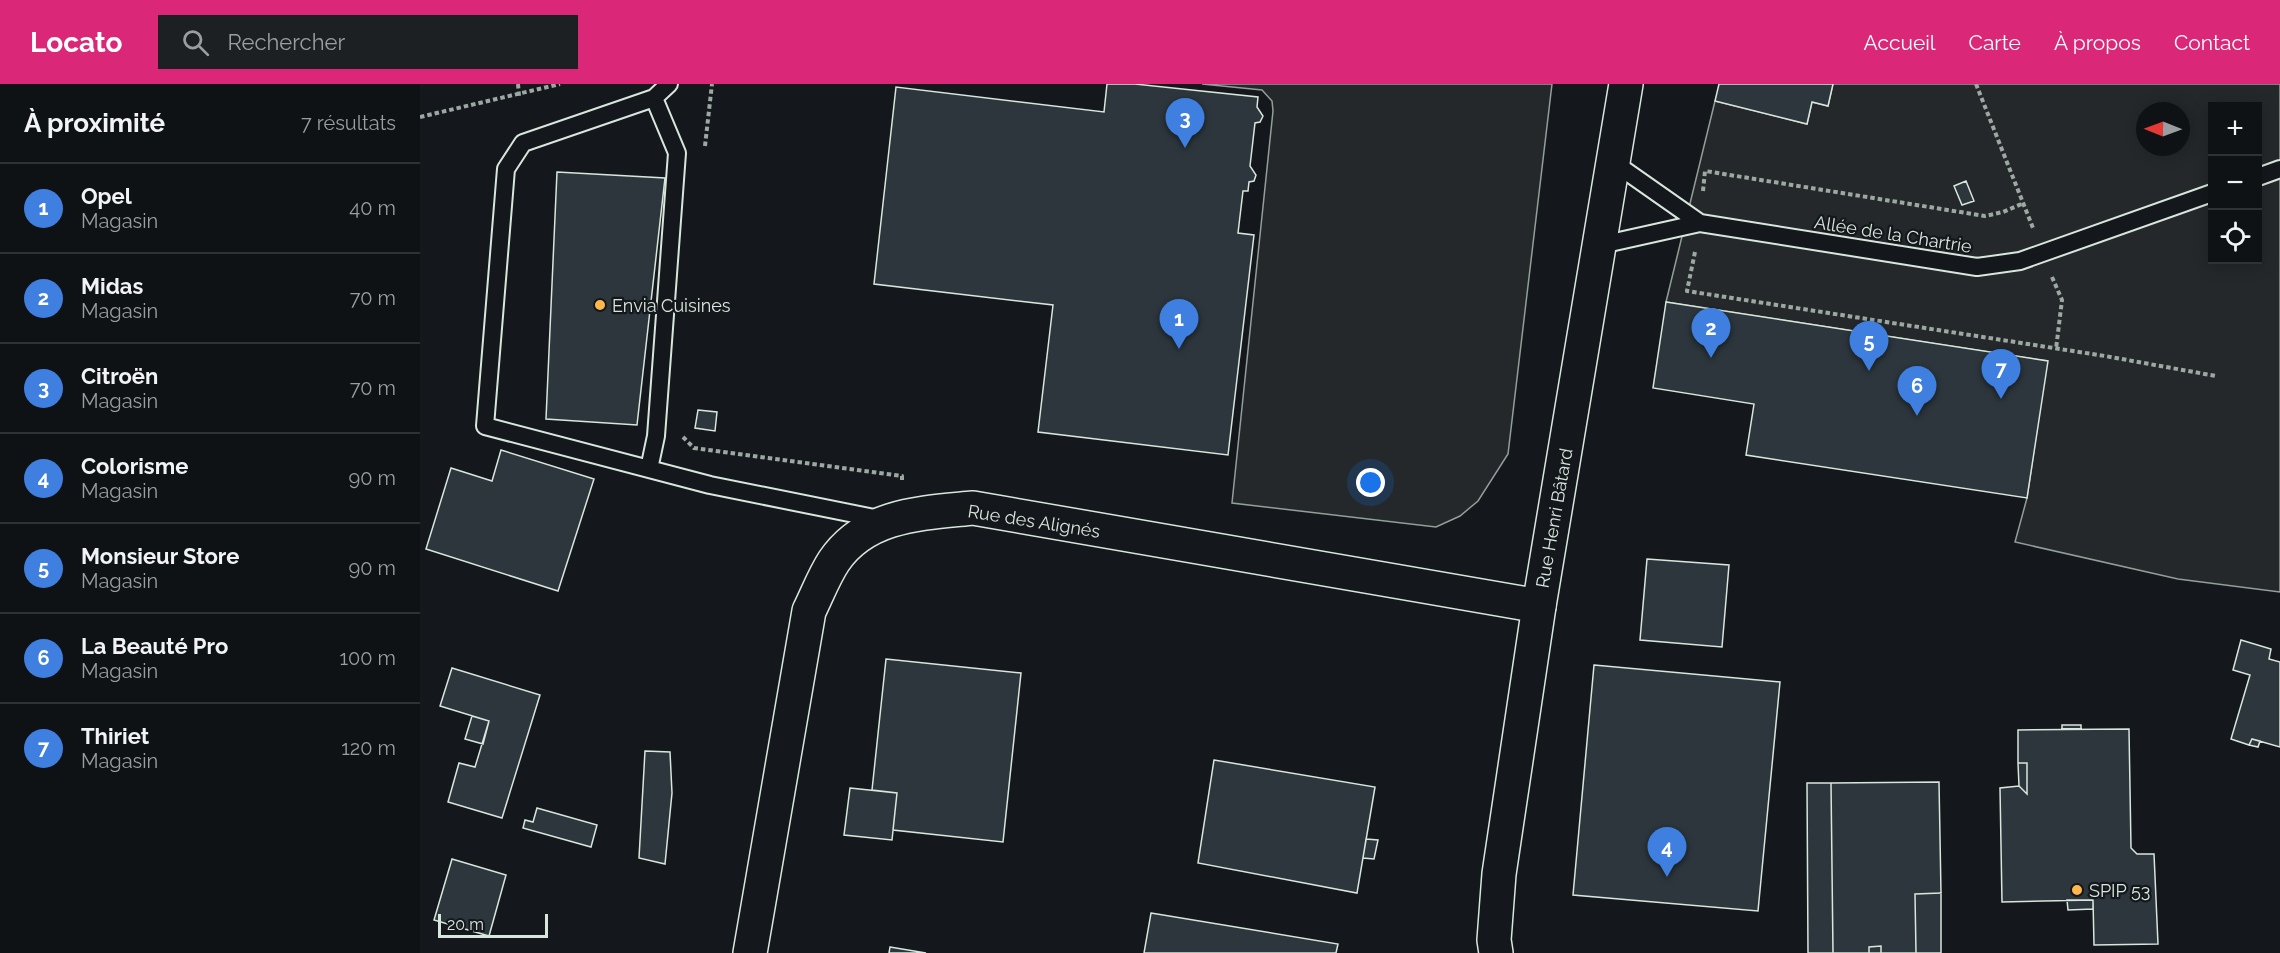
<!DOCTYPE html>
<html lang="fr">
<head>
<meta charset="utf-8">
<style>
  :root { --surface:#0f1215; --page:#1d2022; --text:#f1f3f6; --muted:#9b9ea0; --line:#2f3234; --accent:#db2777 }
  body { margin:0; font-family:Raleway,sans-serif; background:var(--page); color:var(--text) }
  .controls { position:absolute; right:18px; top:18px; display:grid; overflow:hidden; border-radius:0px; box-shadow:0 3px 15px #0003 }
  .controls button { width:54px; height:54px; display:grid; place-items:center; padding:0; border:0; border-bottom:2px solid var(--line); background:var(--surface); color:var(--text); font:30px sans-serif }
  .compass { position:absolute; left:1716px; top:18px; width:54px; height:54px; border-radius:50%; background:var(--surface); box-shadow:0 3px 15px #0003; rotate:271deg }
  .scale { position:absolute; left:18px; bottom:15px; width:110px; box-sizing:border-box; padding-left:6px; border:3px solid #d8e6dc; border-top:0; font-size:16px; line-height:21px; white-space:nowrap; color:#d8e6dc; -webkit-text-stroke:4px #14181c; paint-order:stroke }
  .you { position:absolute; left:951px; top:399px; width:21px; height:21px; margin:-15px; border:4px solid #fff; border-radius:50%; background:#1a73e8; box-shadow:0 0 0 9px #1a73e833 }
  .badge { display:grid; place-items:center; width:39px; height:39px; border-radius:50%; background:var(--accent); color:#fff; font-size:20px; font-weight:700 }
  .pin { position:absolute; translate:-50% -50px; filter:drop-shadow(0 2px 3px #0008) }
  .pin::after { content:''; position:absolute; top:32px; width:21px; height:18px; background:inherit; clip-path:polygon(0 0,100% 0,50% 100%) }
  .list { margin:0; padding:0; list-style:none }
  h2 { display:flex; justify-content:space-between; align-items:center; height:78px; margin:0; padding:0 24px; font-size:26px }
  h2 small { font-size:20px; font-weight:400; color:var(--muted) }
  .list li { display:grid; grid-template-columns:39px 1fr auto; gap:18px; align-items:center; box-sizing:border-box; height:90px; padding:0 24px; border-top:2px solid var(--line) }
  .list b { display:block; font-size:22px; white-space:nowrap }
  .list p { margin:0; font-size:20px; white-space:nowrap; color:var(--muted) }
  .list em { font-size:20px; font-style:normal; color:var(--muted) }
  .icon { flex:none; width:33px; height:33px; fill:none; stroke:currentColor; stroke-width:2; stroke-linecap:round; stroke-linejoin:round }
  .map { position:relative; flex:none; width:1860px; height:869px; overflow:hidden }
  header { display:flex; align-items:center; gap:36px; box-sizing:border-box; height:84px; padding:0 30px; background:var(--accent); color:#fff }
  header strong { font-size:28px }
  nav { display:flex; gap:33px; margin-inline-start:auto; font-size:21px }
  .search { width:420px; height:54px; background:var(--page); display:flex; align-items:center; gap:15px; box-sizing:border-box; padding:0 21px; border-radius:0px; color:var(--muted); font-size:22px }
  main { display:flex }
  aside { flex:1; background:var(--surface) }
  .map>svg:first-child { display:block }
</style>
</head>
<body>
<header>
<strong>Locato</strong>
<div class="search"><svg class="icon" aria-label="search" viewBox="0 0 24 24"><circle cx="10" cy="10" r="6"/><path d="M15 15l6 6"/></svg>Rechercher</div>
<nav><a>Accueil</a><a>Carte</a><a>À propos</a><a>Contact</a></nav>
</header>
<main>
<aside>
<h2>À proximité<small>7 résultats</small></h2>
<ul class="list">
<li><span class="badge" style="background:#3f7fe0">1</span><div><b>Opel</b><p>Magasin</p></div><em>40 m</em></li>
<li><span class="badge" style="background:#3f7fe0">2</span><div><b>Midas</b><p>Magasin</p></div><em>70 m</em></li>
<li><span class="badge" style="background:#3f7fe0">3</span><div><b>Citroën</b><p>Magasin</p></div><em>70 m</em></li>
<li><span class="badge" style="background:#3f7fe0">4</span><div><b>Colorisme</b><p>Magasin</p></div><em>90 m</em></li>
<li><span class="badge" style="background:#3f7fe0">5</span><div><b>Monsieur Store</b><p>Magasin</p></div><em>90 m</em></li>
<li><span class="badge" style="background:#3f7fe0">6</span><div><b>La Beauté Pro</b><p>Magasin</p></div><em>100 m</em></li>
<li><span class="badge" style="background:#3f7fe0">7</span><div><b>Thiriet</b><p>Magasin</p></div><em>120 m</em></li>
</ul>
</aside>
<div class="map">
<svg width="1860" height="869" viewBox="0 0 1860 869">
  <rect width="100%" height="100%" fill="#14181c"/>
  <!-- parking -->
  <path fill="#24282b" stroke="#939e99" stroke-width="1.5" fill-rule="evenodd" d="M 782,0 L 1132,0 L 1088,370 L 1058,417 L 1040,432 L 1016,443 L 812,419 L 853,27 L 852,17 L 842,6 Z
    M 1413,0 L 1860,0 L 1860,508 L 1758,495 L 1595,458 L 1607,414 L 1627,277 L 1246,218 L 1295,17 L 1387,40 L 1392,18 L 1408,22 ZM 1792,22 L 1838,22 L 1838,176 L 1792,176 ZM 1725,27 L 1761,27 L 1761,63 L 1725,63 Z"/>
  <!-- building -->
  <path fill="#2c363c" stroke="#d8e6dc" stroke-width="1.5" d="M 687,0 L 715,0 L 838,13 L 837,23 L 843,32 L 840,38 L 835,39 L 830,82 L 836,91 L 834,97 L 829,98 L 828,107 L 823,107 L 818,149 L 834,151 L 808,371 L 618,348 L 633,221 L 454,200 L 476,3 L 684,28 Z
    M 1299,0 L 1413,0 L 1408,22 L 1392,18 L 1387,40 L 1295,17 Z
    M 137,88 L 245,94 L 217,341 L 126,335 Z
    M 1546,97 L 1554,117 L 1542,121 L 1534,102 Z
    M 1246,218 L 1628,277 L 1607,414 L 1326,371 L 1334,320 L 1233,304 Z
    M 278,326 L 297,328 L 295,347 L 275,344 Z
    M 81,366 L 174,395 L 138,507 L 6,465 L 31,384 L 72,397 Z
    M 1227,475 L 1309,481 L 1302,563 L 1220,556 Z
    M 1821,556 L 1851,565 L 1849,575 L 1860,578 L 1860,663 L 1832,655 L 1829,661 L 1811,655 L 1830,591 L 1813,586 Z
    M 466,575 L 601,589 L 583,758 L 473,746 L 477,709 L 452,706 Z
    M 1174,581 L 1360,598 L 1338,827 L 1153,811 Z
    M 32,584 L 120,611 L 82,734 L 28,718 L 39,679 L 55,683 L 69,637 L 20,622 Z
    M 52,632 L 69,637 L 63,660 L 45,655 Z
    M 1642,641 L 1661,641 L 1661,645 L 1642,645 Z
    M 1709,645 L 1711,764 L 1717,770 L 1734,770 L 1738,860 L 1674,861 L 1673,816 L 1582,818 L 1580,704 L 1599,702 L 1607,710 L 1607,679 L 1598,679 L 1598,646 Z
    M 1832,655 L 1840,657 L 1838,663 L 1829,661 Z
    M 225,667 L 250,668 L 252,709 L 245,780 L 219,774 Z
    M 794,676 L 955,703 L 937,809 L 778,779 Z
    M 1598,679 L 1607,679 L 1607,710 L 1599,702 Z
    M 1519,698 L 1521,809 L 1495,810 L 1496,869 L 1461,869 L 1461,862 L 1449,863 L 1449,869 L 1413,869 L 1411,699 Z
    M 1387,699 L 1411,699 L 1413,869 L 1388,869 Z
    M 430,704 L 477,709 L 472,756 L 424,751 Z
    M 117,724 L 177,741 L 171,763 L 103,744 L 105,736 L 113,738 Z
    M 946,755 L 958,756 L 954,775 L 943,774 Z
    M 32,775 L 86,791 L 69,852 L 14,836 Z
    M 1521,809 L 1521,869 L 1496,869 L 1495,810 Z
    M 1647,816 L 1673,816 L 1673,825 L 1648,826 Z
    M 731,829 L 918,860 L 916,869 L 724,869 Z
    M 1461,862 L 1461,869 L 1449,869 L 1449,863 Z
    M 470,863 L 506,869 L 469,869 Z"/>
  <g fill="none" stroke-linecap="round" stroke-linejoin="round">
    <!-- lane casing -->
    <g stroke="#d8e6dc" stroke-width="20">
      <path id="lane" d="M 249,0 L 234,14 L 103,59 L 86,85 L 65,342 L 290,401 L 464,436
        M 1193,78 L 1280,139 L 1557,183 L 1600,177 L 1792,109
        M 1838,93 L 1860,85
        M 1181,161 L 1280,139
        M 229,385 L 236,352 L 257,69 L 234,14"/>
    </g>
    <!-- street casing -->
    <g stroke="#d8e6dc" stroke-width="36">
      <path id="street" d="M 330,869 L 389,527 C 397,511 404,492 414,477 C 446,430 503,429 553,424 L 1119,522"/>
    </g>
    <!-- secondary casing -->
    <g stroke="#d8e6dc" stroke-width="36">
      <path id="secondary" d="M 1076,869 L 1074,856 L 1079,790 L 1119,522 L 1206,0"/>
    </g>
    <!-- path -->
    <path stroke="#9da8a2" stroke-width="4" stroke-dasharray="4.5 3" stroke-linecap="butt" d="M 98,0 L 99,12
      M 1556,0 L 1613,144
      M 0,33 L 140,0
      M 285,62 L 292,0
      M 1283,107 L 1285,87 L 1565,132 L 1583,128 L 1604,119
      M 1275,168 L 1267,207 L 1685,272 L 1796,292
      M 1632,193 L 1642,216 L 1636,265
      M 263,353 L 274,364 L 482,392 L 482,397"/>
    <!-- lane -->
    <use href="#lane" stroke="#14181c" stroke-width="16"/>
    <!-- street -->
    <use href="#street" stroke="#14181c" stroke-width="33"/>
    <!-- secondary -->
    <use href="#secondary" stroke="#14181c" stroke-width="33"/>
  </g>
  <!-- markers -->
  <g fill="#ffb74d" stroke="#14181c" stroke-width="2">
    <circle cx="180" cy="221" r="6"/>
    <circle cx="1657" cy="806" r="6"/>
  </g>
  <g text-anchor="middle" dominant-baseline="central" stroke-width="4.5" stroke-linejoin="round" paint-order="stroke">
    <!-- street labels -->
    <g font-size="18" fill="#d8e6dc" stroke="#14181c">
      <text transform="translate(1473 150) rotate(9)">Allée de la Chartrie</text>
      <text transform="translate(1134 434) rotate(-80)">Rue Henri Bâtard</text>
      <text transform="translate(614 437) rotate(9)">Rue des Alignés</text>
    </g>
    <!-- poi labels -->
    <g font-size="18" fill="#d8e6dc" stroke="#14181c" text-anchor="start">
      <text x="192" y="221">Envia Cuisines</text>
      <text x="1669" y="806">SPIP 53</text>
    </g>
  </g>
</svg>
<div class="controls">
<button>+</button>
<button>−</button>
<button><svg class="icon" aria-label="locate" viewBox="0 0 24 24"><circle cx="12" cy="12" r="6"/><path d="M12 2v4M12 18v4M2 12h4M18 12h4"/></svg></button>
</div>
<svg class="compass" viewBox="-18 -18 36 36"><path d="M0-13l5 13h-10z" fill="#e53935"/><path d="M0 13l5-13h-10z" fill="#9b9ea0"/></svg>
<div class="scale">20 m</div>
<div class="you"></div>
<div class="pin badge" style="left:759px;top:265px;background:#3f7fe0">1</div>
<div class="pin badge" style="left:1291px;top:274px;background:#3f7fe0">2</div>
<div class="pin badge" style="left:765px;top:64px;background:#3f7fe0">3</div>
<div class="pin badge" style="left:1247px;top:793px;background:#3f7fe0">4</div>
<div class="pin badge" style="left:1449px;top:287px;background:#3f7fe0">5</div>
<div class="pin badge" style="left:1497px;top:332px;background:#3f7fe0">6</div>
<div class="pin badge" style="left:1581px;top:315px;background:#3f7fe0">7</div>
</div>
</main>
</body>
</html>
